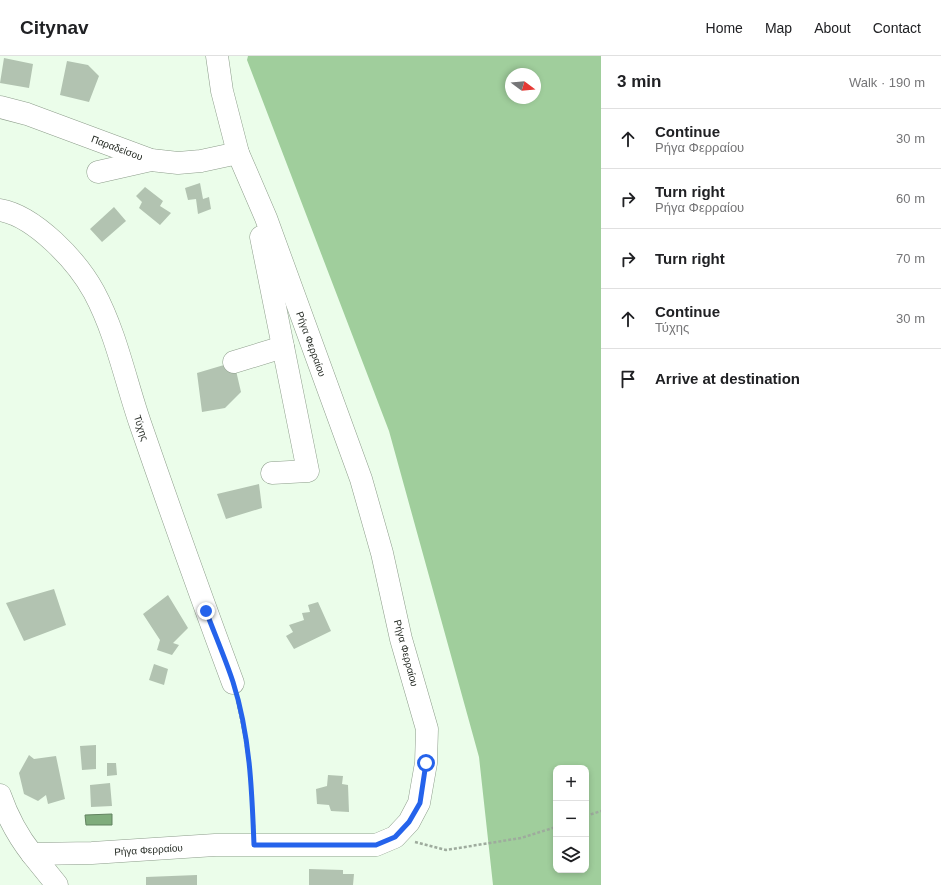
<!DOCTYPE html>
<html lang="en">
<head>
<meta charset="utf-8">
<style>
  :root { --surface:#fff; --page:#f2f2f2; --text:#202124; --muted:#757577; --line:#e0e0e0 }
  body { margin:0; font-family:Helvetica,sans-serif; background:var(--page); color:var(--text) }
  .controls { position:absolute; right:12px; bottom:12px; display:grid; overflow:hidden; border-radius:8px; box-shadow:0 2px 6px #0003 }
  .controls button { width:36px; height:36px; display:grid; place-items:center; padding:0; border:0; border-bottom:1px solid var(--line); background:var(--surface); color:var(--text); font:20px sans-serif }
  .compass { position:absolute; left:505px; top:12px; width:36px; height:36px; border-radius:50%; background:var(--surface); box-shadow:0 2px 6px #0003; rotate:106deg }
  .stop { position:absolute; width:12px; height:12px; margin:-9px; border:3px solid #2563eb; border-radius:50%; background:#fff }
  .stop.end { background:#2563eb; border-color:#fff; box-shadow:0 1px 4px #0008 }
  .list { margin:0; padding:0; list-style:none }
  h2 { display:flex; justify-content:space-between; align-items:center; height:52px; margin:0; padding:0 16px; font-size:17px }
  h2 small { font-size:13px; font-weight:400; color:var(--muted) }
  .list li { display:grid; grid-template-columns:26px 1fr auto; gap:12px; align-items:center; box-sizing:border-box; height:60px; padding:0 16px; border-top:1px solid var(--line) }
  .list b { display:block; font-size:15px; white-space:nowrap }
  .list p { margin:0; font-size:13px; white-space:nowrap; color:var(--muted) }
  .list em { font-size:13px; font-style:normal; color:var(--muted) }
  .icon { flex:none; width:22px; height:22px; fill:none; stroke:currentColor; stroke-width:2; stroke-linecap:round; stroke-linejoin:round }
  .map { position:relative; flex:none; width:601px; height:829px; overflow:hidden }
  header { display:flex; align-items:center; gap:24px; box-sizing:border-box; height:56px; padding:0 20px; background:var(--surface); border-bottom:1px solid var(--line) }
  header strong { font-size:19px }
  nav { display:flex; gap:22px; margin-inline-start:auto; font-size:14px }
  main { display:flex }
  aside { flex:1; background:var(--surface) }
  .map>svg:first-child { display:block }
</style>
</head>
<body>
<header>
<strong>Citynav</strong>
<nav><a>Home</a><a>Map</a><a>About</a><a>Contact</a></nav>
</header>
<main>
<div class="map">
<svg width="601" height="829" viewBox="0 0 601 829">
  <rect width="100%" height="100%" fill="#ebfdea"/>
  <!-- forest -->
  <path fill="#a0ce9c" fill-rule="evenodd" d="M 248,0 L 601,0 L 601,829 L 493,829 L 479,701 L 389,375 L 247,4 ZM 511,18 L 535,18 L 535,42 L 511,42 ZM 556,712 L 586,712 L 586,814 L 556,814 Z"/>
  <!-- water -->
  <path fill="#7fac7c" stroke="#628360" d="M 112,758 L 112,769 L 86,769 L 85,759 Z"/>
  <!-- building -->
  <path fill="#b2c3b1" d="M 4,2 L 33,8 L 29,32 L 0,27 Z
    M 67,5 L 88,9 L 99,20 L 89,46 L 60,39 Z
    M 200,127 L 203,143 L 209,141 L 211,153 L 198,158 L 196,143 L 188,144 L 185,132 Z
    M 145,131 L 163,145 L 160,150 L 171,157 L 160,169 L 139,152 L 142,146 L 136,140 Z
    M 114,151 L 126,165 L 102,186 L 90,173 Z
    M 234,306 L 241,336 L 225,352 L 202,356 L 197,317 Z
    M 259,428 L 262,452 L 226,463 L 217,438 Z
    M 54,533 L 66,569 L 24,585 L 6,547 Z
    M 168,539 L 188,572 L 173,587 L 179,589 L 172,599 L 157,594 L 160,584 L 143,558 Z
    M 318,546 L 331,575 L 294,593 L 286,580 L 293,576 L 289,569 L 304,564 L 302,557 L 310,556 L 308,549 Z
    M 154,608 L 168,613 L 164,629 L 149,624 Z
    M 96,689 L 96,713 L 82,714 L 80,690 Z
    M 29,699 L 34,703 L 56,700 L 65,743 L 48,748 L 46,739 L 38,745 L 24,738 L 19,717 Z
    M 107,707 L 116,707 L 117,719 L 107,720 Z
    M 328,719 L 343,720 L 342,728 L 348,729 L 349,756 L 331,755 L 329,749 L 317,748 L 316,733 L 327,730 Z
    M 110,727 L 112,750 L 91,751 L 90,729 Z
    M 309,813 L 343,814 L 343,818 L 354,818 L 353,829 L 309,829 Z
    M 197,819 L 197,829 L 146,829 L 146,821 Z"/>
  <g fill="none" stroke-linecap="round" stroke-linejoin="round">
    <!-- minor casing -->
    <g stroke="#8d9d8b" stroke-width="23">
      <g id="minor">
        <path id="s1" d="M 0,51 L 27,58 L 151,104 L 178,107 L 201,105 L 238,97"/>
        <path d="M 98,116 L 151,104"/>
        <path id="s2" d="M 0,154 C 35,160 77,205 94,236 C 116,277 125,323 140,367 C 170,454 201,541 233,627"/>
        <path d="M 261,181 L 308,415 L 272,417"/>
        <path d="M 234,306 L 283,291"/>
        <path id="s3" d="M 0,739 C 8,762 17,779 32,798 L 92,797 L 215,789 L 376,789 L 395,781 L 409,766 L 419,747 L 426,707 L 427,673 L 401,583 L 382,497 L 361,423 L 266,162 L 238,97 L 222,35 L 217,0"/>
        <path d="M 32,798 L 57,829"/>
      </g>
    </g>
    <!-- path -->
    <path stroke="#9eab9d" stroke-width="2.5" stroke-dasharray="3 2" stroke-linecap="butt" d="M 237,645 C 247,687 252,728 254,771
      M 586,760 L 601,755
      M 415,786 L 446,794 L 521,782 L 556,771"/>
    <!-- minor -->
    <use href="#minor" stroke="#fff" stroke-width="22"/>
  </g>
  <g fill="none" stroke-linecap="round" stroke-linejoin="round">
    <!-- route -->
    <path stroke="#2563eb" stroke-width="5" d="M 206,555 C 215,579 225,602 233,626 C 250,679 252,735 254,789 L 376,789 L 395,781 L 409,766 L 420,747 L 426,707"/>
  </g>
  <g text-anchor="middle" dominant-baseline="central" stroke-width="3" stroke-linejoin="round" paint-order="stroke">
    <!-- street labels -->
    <g font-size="10" fill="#1e241d" stroke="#fff">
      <text stroke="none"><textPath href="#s1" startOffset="124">Παραδείσου</textPath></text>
      <text transform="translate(311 288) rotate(70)">Ρήγα Φερραίου</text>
      <text stroke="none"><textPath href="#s2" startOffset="272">Τύχης</textPath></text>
      <text transform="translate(406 597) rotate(75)">Ρήγα Φερραίου</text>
      <text stroke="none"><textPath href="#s3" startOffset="184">Ρήγα Φερραίου</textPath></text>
    </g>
  </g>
</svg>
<div class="controls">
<button>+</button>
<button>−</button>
<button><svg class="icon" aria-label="layers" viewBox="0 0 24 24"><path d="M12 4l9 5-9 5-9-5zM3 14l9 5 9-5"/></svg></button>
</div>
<svg class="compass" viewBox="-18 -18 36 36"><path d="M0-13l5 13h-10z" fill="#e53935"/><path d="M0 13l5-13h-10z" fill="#757577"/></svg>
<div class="stop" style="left:426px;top:707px"></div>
<div class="stop end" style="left:206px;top:555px"></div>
</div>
<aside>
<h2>3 min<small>Walk · 190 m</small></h2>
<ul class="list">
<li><svg class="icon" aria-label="ahead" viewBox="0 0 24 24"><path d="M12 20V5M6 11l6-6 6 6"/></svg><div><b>Continue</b><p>Ρήγα Φερραίου</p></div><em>30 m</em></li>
<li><svg class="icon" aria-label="right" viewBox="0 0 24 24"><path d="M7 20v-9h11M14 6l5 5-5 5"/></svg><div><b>Turn right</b><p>Ρήγα Φερραίου</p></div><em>60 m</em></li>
<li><svg class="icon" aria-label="right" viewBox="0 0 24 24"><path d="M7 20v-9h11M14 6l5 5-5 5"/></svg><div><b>Turn right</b></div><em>70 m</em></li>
<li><svg class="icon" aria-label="ahead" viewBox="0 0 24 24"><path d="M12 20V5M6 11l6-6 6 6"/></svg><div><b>Continue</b><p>Τύχης</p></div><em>30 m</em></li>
<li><svg class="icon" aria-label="arrive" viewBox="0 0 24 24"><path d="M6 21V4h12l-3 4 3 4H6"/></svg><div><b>Arrive at destination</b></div></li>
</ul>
</aside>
</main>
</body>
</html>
